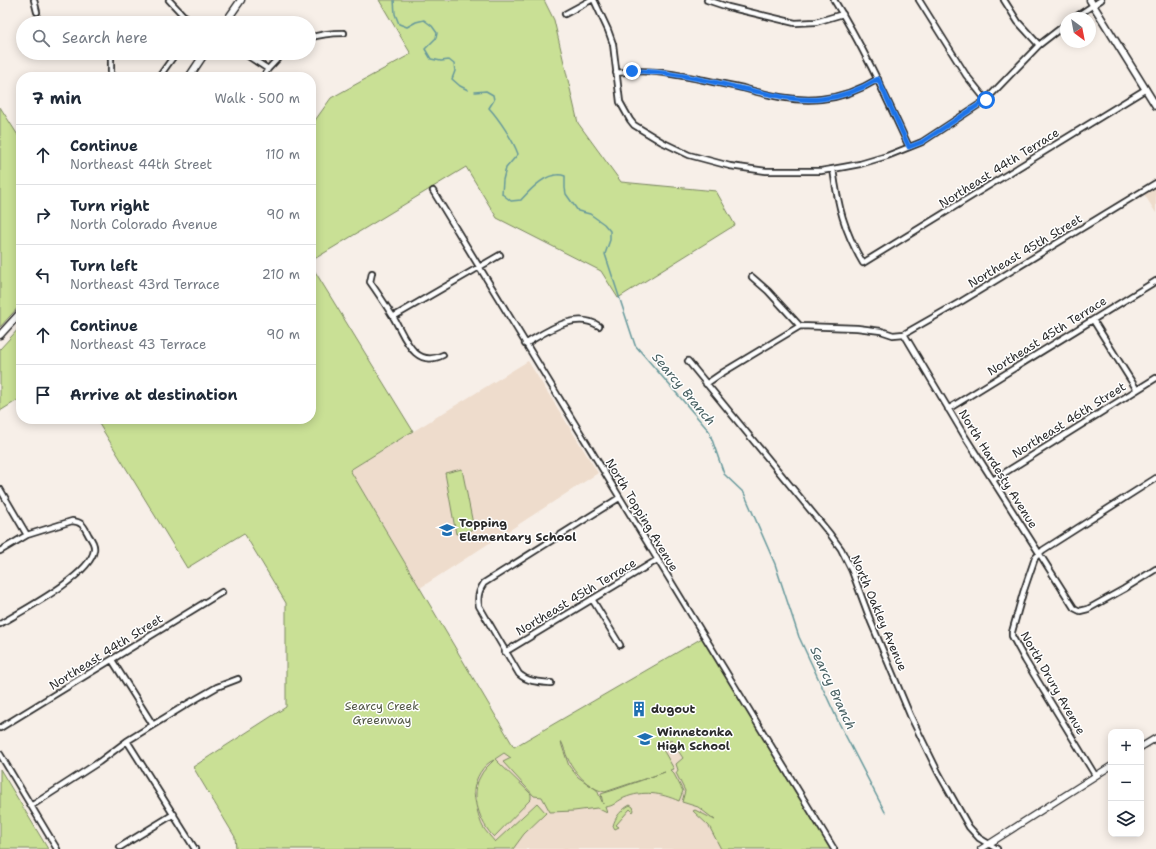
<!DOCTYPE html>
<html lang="en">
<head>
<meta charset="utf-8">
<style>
  :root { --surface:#fff; --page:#f2f2f3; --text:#1f2937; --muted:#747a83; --line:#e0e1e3 }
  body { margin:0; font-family:"Shantell Sans",sans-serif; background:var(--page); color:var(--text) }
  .controls { position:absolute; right:12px; bottom:12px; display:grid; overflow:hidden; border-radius:8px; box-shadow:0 2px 10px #0003 }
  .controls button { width:36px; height:36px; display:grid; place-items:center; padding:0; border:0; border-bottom:1px solid var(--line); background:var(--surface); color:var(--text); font:20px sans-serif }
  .compass { position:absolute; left:1060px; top:12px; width:36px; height:36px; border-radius:50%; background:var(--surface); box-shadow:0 2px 10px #0003; rotate:148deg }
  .stop { position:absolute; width:12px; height:12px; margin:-9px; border:3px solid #1a73e8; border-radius:50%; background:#fff }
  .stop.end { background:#1a73e8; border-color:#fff; box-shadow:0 1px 4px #0008 }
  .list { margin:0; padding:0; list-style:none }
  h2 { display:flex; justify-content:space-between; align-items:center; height:52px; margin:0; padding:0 16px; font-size:17px }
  h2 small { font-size:13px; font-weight:400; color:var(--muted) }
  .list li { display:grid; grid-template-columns:26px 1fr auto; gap:12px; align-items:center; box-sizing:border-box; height:60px; padding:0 16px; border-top:1px solid var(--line) }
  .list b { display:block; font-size:15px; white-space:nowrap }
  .list p { margin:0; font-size:13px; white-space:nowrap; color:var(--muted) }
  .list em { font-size:13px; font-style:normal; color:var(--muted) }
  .icon { flex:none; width:22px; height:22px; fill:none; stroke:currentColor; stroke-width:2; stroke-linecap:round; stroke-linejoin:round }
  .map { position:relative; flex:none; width:1156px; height:849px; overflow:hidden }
  .search { position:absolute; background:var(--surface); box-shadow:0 2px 10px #0003; left:16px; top:16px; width:300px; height:44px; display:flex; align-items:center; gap:10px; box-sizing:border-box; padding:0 14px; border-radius:22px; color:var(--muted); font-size:15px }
  .panel { position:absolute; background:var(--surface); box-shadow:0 2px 10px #0003; left:16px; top:72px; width:300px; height:352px; border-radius:16px }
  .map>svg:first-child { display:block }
</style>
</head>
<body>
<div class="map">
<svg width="1156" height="849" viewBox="0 0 1156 849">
  <rect width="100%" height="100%" fill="#f7efe8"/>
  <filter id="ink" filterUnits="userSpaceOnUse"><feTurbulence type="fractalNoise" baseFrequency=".025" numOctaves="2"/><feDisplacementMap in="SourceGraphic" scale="8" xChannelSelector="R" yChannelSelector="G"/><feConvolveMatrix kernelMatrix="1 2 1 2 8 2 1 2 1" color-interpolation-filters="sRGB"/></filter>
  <g filter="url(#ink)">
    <!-- built -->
    <path fill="#eedccc" d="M 1156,187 L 1156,213 L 1144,194 Z
      M 528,361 L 598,473 L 420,588 L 350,470 Z
      M 702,638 L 828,849 L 430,849 L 405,811 Z"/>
    <!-- green -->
    <path fill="#c9e095" stroke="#7a8660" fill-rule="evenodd" d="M 379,0 L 544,0 L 554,20 L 578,123 L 621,182 L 716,191 L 735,225 L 618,298 L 601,271 L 497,218 L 466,167 L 311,261 L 311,126 L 331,98 L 411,54 Z
      M 0,107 L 21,140 L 21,304 L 0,327 Z
      M 311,265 L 413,431 L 350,470 L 514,747 L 702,638 L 831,849 L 721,849 L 709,826 L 693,811 L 695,810 L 715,820 L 698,807 L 682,802 L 685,791 L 676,773 L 678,770 L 676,764 L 683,758 L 671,740 L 661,746 L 674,769 L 670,770 L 674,774 L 683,791 L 679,801 C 661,793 643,790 624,798 C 615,802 615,806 605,807 L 607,813 L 597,808 L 574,811 L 550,812 L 542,797 L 534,796 L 503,762 L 511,758 L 504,753 L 495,759 L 531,794 L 531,799 L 494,837 C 480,824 470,794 480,777 C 483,770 489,765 494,760 C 483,764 475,779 474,790 C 474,799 479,820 483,827 C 486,832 491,837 495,842 L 537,803 L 546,813 L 524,834 L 513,849 L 236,849 L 235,837 L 193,767 L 286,707 L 286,603 L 244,533 L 187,568 L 96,419 L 311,419 ZM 561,741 C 564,746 565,753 568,759 C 575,773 589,789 605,792 L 665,772 L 614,790 L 601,794 L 603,804 L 597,790 L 578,777 L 569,766 L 562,746 Z
      M 21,326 L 21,398 L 0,411 L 0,349 Z
      M 462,469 L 474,529 L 456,534 L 445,473 Z
      M 0,769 L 48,849 L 0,849 Z
      M 630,805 L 633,807 L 634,810 L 633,812 L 630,809 L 616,825 L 619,827 L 615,829 L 613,826 C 615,817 622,809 630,805 Z"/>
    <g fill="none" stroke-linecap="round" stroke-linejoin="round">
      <!-- stream -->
      <path stroke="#66989b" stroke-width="1.5" d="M 394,0 L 395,14 L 399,24 L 407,27 L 416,22 L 424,20 L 432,26 L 437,33 L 436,38 L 425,49 L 431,59 L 441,61 L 449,60 L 454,64 L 455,71 L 452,79 L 460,86 L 468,90
        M 475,92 L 486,91 L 493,95 L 494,100 L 489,108 C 499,119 513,140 518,154 L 506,168 L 503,180 L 502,194 L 511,201 L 521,200 C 531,189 548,170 565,176 L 565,188 L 566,194 L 578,211 L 590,214 L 604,224 L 610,231 L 610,240 L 605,254 L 635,345 L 709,431 L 724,474 L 744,493 L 775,564 L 799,637 L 839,723 L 885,812"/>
      <!-- minor casing -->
      <g stroke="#2b2b2b" stroke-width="8">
        <path id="minor" d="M 34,0 L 37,12
          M 169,0 L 183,15 L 196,23
          M 594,0 L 608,30 L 613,44 L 620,102 L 630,120 L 634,125 L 662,142 L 689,155 L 730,166 L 766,171 L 821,171 L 844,167 L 860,164 L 887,156 L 922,142 L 986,100 L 1039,45 L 1066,24
          M 707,0 L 728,7 L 795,23 L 816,22 L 843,14
          M 834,0 C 863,46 886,97 909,147
          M 919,0 L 966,75 L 986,100
          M 1004,0 L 1018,22 L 1039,45
          M 565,14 L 591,0
          M 1074,18 L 1101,0
          M 309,38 C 321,34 332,33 344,33
          M 241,53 L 245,54 L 268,69
          M 616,73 C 648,68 673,74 704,80 C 717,83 730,85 743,88 C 767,95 795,102 821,99 C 842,97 860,90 878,79
          M 111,77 L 111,53
          M 159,77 L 176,53
          M 263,77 L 268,69 L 283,53
          M 833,169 C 838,206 844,231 863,263 L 1146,89
          M 433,191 L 834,849
          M 372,273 L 370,282 C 378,293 385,304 392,315 C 404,334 413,370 443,355
          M 752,277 L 768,291 L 800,326 L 857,328 L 881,331 L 893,335 L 904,334 L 962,301 L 1156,183
          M 393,317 L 500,255
          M 1093,320 L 1137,390
          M 904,334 L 964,435 L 1074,608 L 1080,611 L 1088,609 L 1124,589 L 1156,569
          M 525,344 C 546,332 575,310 599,326
          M 688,361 L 830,534 L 841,549 L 852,571 L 871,622 L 910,715 L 938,772 L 969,827 L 979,838 L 997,849
          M 706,384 L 722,373 L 800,326
          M 948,409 L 1156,281
          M 993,480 L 1156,378
          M 0,489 L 27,535
          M 0,551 L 27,535 L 72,521 C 83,522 84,527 89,536 C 92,540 95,545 94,550 C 91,575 22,611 0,624
          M 592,599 L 620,645
          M 505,652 L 657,560
          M 112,660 L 153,725
          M 551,683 C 539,682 528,682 519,674 L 479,606 C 477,597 479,590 484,583 L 619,498
          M 0,728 L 222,592
          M 127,741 L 195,849
          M 0,754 L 57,849
          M 1095,775 L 1025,660 L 1012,636 L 1012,632 L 1023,593 L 1035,558 L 1043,550 L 1156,478
          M 31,806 L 99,762 L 127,741 L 153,725 L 189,703 L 217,687 L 238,679
          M 120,847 L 174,814"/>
      </g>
      <!-- tertiary casing -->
      <g stroke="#2b2b2b" stroke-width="8">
        <path id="tertiary" d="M 1141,747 L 1156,738
          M 981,849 L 1111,766"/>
      </g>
      <!-- secondary casing -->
      <g stroke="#2b2b2b" stroke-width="9">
        <path id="secondary" d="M 1090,0 L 1156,106
          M 225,23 L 241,0
          M 189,77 L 205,53
          M 0,335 L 21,312"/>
      </g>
      <!-- minor -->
      <use href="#minor" stroke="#fff" stroke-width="4.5"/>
      <!-- tertiary -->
      <use href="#tertiary" stroke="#fff" stroke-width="5.5"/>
      <!-- secondary -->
      <use href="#secondary" stroke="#fff" stroke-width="6"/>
    </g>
  </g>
  <g fill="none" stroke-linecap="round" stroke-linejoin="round" filter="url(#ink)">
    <!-- route -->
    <path stroke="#1a73e8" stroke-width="5" d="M 632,71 C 668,71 705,80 740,88 C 766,93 794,102 821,99 C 842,97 860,90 878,79 L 909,147 L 922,142 L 986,100"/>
  </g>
  <!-- icons -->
  <defs>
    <g id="school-bare" transform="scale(1.2)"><path d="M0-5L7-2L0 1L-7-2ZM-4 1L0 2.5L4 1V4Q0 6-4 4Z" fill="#1f6fb2" stroke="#fff" stroke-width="2.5" paint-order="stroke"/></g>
    <g id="building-bare" transform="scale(1.2)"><path d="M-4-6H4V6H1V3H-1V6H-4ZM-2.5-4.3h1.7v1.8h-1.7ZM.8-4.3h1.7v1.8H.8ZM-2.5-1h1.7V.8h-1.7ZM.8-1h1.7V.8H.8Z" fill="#1f6fb2" stroke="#fff" stroke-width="2.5" paint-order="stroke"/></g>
  </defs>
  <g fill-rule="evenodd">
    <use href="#school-bare" x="447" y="530"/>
    <use href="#building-bare" x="639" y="709"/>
    <use href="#school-bare" x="645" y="739"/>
  </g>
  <g text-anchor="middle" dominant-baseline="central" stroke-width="3" stroke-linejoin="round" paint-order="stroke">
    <!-- street labels -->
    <g font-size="12" fill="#2b2b2b" stroke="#fff">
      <text transform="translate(999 168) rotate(-32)">Northeast 44th Terrace</text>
      <text transform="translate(1025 251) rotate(-31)">Northeast 45th Street</text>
      <text transform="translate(1047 336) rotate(-32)">Northeast 45th Terrace</text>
      <text transform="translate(1069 420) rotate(-32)">Northeast 46th Street</text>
      <text transform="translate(998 469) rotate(58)">North Hardesty Avenue</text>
      <text transform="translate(642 515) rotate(59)">North Topping Avenue</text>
      <text transform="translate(576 597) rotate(-31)">Northeast 45th Terrace</text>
      <text transform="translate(879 613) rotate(67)">North Oakley Avenue</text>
      <text transform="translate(106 652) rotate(-32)">Northeast 44th Street</text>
      <text transform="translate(1053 683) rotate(60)">North Drury Avenue</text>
    </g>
    <!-- poi labels -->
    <g font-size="12" font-weight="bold" fill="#2b2b2b" stroke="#fff" text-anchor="start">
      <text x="459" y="523">Topping<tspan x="459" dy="14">Elementary School</tspan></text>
      <text x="651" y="709">dugout</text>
      <text x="657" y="732">Winnetonka<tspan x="657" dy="14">High School</tspan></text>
    </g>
    <!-- park labels -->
    <g font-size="12" fill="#525846" stroke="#fff">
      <text x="382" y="706">Searcy Creek<tspan x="382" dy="14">Greenway</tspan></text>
    </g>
    <!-- water labels -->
    <g font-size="13" font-style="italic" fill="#496163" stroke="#fff">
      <text transform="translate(684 389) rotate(50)">Searcy Branch</text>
      <text transform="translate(833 688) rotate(65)">Searcy Branch</text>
    </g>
  </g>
</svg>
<div class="controls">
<button>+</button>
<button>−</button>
<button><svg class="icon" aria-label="layers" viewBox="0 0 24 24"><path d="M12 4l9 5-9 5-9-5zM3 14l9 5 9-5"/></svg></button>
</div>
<svg class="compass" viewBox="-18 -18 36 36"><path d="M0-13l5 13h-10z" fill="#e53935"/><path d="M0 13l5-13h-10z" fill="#747a83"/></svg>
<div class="stop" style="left:986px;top:100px"></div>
<div class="stop end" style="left:632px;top:71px"></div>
<div class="search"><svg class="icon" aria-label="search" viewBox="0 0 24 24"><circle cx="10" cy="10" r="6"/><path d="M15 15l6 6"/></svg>Search here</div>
<section class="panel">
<h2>7 min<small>Walk · 500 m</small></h2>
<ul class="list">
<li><svg class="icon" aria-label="ahead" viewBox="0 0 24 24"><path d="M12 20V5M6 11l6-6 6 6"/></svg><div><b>Continue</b><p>Northeast 44th Street</p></div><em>110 m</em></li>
<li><svg class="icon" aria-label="right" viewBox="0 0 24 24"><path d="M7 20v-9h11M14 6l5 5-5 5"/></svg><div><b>Turn right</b><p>North Colorado Avenue</p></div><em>90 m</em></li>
<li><svg class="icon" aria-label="left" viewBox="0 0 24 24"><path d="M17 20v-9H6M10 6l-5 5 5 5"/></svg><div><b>Turn left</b><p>Northeast 43rd Terrace</p></div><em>210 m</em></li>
<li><svg class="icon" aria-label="ahead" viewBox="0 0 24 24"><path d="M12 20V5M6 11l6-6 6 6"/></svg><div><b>Continue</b><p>Northeast 43 Terrace</p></div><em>90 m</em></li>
<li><svg class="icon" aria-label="arrive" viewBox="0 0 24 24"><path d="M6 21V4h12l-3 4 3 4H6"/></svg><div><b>Arrive at destination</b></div></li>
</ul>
</section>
</div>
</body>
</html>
